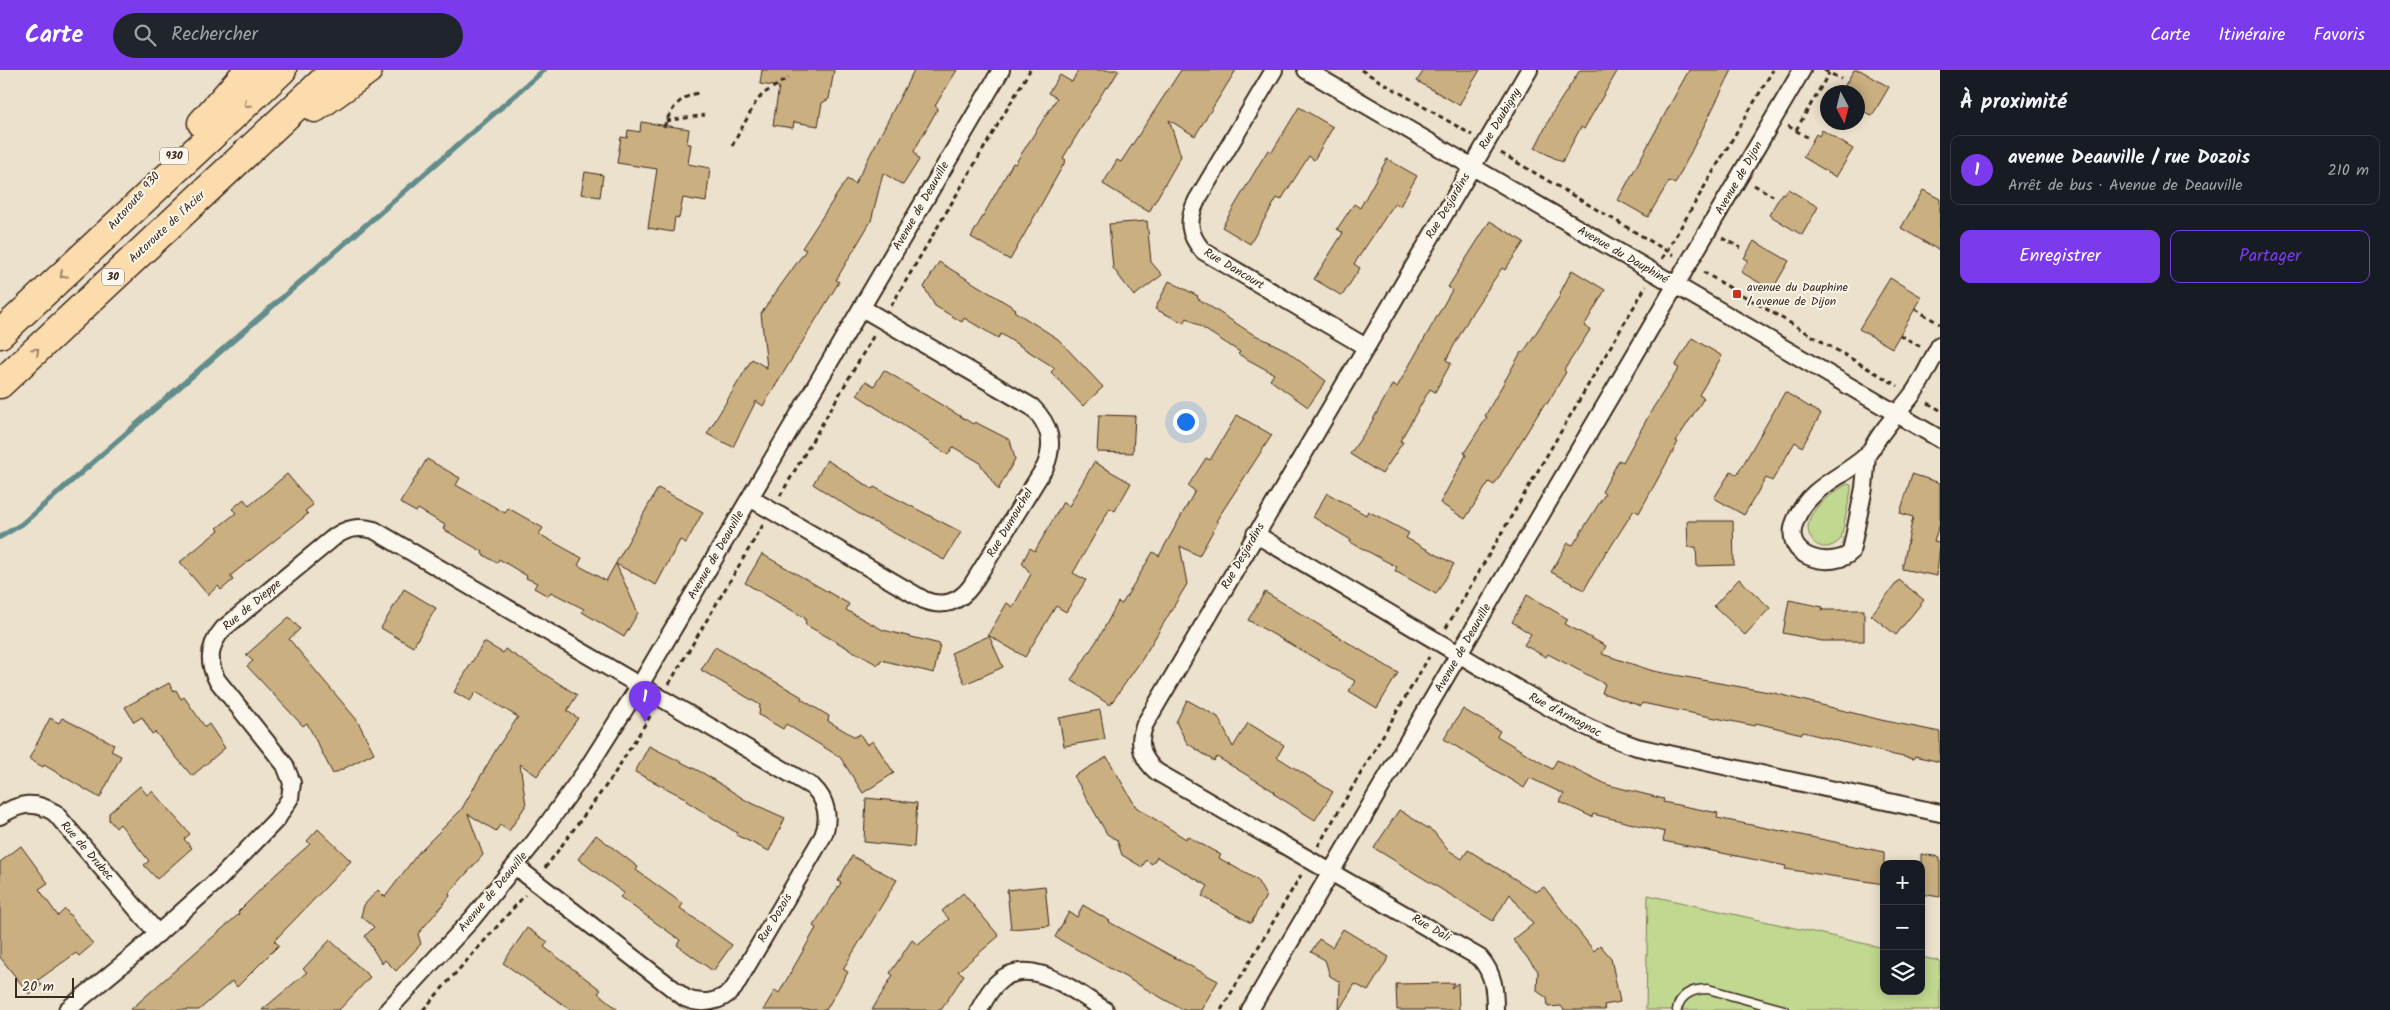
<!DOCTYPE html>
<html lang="fr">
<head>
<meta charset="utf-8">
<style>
  :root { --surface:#171b24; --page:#20242c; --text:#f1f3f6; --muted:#9ea1a6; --line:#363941; --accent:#7c3aed }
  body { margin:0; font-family:Kalam,sans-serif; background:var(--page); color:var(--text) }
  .controls { position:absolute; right:15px; bottom:15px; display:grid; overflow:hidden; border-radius:10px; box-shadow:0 2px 12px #0003 }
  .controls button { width:45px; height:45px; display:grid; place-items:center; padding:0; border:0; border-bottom:1px solid var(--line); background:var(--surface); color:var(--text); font:25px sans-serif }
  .compass { position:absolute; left:1820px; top:15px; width:45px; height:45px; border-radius:50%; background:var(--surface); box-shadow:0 2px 12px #0003; rotate:173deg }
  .scale { position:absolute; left:15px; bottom:12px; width:59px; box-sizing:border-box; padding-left:5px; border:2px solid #3b2a1e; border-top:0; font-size:14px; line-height:18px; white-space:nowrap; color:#3b2a1e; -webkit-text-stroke:4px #fbf7ec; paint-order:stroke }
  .you { position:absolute; left:1185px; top:351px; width:18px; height:18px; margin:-12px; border:4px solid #fff; border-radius:50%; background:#1a73e8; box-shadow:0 0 0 8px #1a73e833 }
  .badge { display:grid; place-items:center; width:32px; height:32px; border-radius:50%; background:var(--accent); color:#fff; font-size:16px; font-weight:700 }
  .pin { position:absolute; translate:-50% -41px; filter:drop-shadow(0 1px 2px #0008) }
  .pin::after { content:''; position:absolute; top:26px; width:18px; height:15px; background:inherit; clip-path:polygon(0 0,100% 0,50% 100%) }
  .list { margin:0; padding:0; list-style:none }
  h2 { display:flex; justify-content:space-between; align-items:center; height:65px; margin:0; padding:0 20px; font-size:21px }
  h2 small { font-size:16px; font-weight:400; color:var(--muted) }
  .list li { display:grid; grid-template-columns:32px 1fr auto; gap:15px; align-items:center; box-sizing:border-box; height:70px; margin:0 10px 10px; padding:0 10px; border:1px solid var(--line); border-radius:10px }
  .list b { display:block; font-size:19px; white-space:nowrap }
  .list p { margin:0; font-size:16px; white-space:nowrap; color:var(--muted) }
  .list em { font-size:16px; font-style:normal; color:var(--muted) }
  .actions { display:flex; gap:10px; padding:15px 20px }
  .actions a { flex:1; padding:11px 0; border:1px solid var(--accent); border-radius:10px; text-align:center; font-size:18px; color:var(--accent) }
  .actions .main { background:var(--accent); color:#fff }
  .icon { flex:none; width:28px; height:28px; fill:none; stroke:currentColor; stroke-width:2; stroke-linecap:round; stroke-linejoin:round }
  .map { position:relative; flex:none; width:1940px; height:940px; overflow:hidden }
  header { display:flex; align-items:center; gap:30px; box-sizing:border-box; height:70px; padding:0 25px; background:var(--accent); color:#fff }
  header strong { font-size:24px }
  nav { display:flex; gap:28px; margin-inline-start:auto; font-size:18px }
  .search { width:350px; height:45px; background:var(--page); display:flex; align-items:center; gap:12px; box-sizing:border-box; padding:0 18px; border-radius:28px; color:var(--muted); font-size:19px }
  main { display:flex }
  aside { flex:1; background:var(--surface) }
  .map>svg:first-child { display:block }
</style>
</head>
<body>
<header>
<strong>Carte</strong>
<div class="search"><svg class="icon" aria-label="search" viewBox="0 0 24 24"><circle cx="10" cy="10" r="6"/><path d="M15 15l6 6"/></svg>Rechercher</div>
<nav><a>Carte</a><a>Itinéraire</a><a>Favoris</a></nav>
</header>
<main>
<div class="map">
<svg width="1940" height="940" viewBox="0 0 1940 940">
  <rect width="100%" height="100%" fill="#ece1cc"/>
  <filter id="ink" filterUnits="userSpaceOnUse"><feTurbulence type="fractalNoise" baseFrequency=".02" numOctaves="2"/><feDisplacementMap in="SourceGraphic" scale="10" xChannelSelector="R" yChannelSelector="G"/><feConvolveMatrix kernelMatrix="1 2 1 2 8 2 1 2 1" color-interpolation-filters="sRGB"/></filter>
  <g filter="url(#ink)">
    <!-- green -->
    <path fill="#c0d88f" stroke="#7e8156" d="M 1847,414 L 1851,415 L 1851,420 L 1841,469 C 1820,491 1797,463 1814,441 C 1822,430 1836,421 1847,414 Z
      M 1648,825 L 1884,878 L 1884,921 L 1921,921 L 1921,887 L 1940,891 L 1940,940 L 1646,940 Z"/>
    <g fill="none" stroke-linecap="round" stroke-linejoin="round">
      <!-- stream -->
      <path stroke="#638d8c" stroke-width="5.5" d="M 0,467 L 22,454 L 544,0"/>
    </g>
    <!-- building -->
    <path fill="#caaf80" stroke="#3b2a1e" d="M 762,0 L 834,0 L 829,29 L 822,33 L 818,56 L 794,52 L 793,58 L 773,55 L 779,17 L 760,14 Z
      M 914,0 L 957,0 L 935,36 L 938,38 L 914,81 L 919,90 L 903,115 L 883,103 L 871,151 L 836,210 L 839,212 L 763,336 L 756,331 L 733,377 L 707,364 L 752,289 L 767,298 L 761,243 L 806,180 L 802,178 L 847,109 L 855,114 Z
      M 1078,0 L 1119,0 L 1108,18 L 1106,17 L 1063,88 L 1066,90 L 1010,190 L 971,167 L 1013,93 L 1015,94 L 1057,28 L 1048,23 L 1060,5 L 1072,12 Z
      M 1181,0 L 1236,0 L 1195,66 L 1169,50 L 1181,86 L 1149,142 L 1103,114 L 1117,90 L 1121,92 Z
      M 1424,0 L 1480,0 L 1459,35 L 1417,11 Z
      M 1580,0 L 1618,0 L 1584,59 L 1581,57 L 1562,92 L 1535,78 L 1553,42 Z
      M 1689,0 L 1732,0 L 1675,114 L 1669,111 L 1648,147 L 1618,130 Z
      M 1854,0 L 1860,0 L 1889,17 L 1872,46 L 1858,38 L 1858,22 L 1841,22 Z
      M 1299,37 L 1333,57 L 1314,90 L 1309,86 L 1281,130 L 1277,128 L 1250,174 L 1222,157 L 1260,93 L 1268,80 L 1272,82 Z
      M 641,52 L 689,59 L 687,74 L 691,74 L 688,94 L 710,98 L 706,132 L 683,128 L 679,148 L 675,147 L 673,162 L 648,158 L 657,99 L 617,93 L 621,67 L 627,68 L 628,60 L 640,62 Z
      M 1822,60 L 1853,79 L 1836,107 L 1803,87 L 1816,64 L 1819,66 Z
      M 1387,89 L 1417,106 L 1400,136 L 1395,133 L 1354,194 L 1360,198 L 1342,226 L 1314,209 L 1343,163 L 1337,159 L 1354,134 L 1360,138 Z
      M 585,102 L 603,105 L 600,127 L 581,124 Z
      M 1788,119 L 1818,137 L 1802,165 L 1769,145 L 1782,123 L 1784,124 Z
      M 1923,120 L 1940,129 L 1940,181 L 1901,158 Z
      M 1147,151 L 1151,192 L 1162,205 L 1134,226 L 1113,198 L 1109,154 Z
      M 1490,151 L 1524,172 L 1505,200 L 1502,198 L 1473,241 L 1446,290 L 1451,293 L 1435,322 L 1430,319 L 1400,371 L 1403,372 L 1382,404 L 1350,384 L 1370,355 L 1392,315 L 1397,317 L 1452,220 L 1448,217 Z
      M 1754,171 L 1789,191 L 1772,220 L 1741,202 L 1748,190 L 1744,188 Z
      M 939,192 L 1016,239 L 1014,241 L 1058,269 L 1103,317 L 1083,336 L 1051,302 L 1055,298 L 1001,264 L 998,268 L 964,248 L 962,252 L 935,236 L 924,217 Z
      M 1572,200 L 1605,220 L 1584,256 L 1590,260 L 1564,300 L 1566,302 L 1547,334 L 1545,333 L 1494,415 L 1489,412 L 1465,449 L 1440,433 L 1466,385 L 1464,383 L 1487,347 L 1485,346 L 1521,282 L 1523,283 L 1561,224 L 1560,223 Z
      M 1890,208 L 1922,227 L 1892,278 L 1859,259 Z
      M 1169,211 L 1198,226 L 1197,228 L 1251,263 L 1284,279 L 1326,311 L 1308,337 L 1270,310 L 1274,304 L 1238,284 L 1240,282 L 1187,248 L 1184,253 L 1155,239 Z
      M 1692,268 L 1722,286 L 1699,325 L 1704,328 L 1676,371 L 1678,372 L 1639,443 L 1634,440 L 1608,481 L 1607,480 L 1584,520 L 1551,502 L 1568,473 L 1573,475 L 1605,424 L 1602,422 L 1619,390 L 1623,392 L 1653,338 L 1679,298 L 1675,296 Z
      M 884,300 L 973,354 L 975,352 L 1010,370 L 1015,389 L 998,420 L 979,392 L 953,377 L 948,385 L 857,325 L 866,311 L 874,316 Z
      M 1785,322 L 1821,344 L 1802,377 L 1795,372 L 1772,411 L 1766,408 L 1744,445 L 1714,428 L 1731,401 L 1737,405 Z
      M 1099,345 L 1135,346 L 1133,383 L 1097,382 Z
      M 1237,345 L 1272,365 L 1216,451 L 1218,452 L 1199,486 L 1180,476 L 1187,514 L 1143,588 L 1110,635 L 1071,610 L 1101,564 L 1118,532 L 1122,534 L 1153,482 L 1159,486 L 1195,421 L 1188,416 L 1206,388 L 1210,390 Z
      M 427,389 L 460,408 L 456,415 L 505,443 L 508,438 L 543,458 L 539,464 L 582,488 L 578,495 L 606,511 L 658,418 L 703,442 L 686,473 L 680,470 L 656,515 L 616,494 L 638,543 L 624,567 L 582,542 L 584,539 L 551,522 L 548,526 L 534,518 L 537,513 L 526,508 L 527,506 L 499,489 L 497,493 L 482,484 L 483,482 L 443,459 L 445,455 L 418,439 L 416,442 L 400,433 Z
      M 827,390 L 872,419 L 874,417 L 961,462 L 944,490 L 859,444 L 813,414 Z
      M 1094,392 L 1131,413 L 1115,441 L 1110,438 L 1073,503 L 1086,510 L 1066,542 L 1056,536 L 1025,587 L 988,565 L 1007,533 L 1013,537 L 1031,504 L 1022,493 L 1030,478 L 1035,481 L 1063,432 L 1069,436 Z
      M 287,404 L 313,435 L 305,441 L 308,444 L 230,506 L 233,510 L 221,520 L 218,516 L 208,525 L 180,492 L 219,460 L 217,458 L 236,443 L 232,439 L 244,429 L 249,436 Z
      M 1912,404 L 1940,413 L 1940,453 L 1934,471 L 1940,472 L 1937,506 L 1902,499 L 1913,447 L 1900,443 Z
      M 1327,423 L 1366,445 L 1368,441 L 1409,463 L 1406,468 L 1454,494 L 1436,524 L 1395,501 L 1397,497 L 1350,472 L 1351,470 L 1313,447 Z
      M 1687,451 L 1733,451 L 1734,495 L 1697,496 L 1696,477 L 1688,477 Z
      M 762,484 L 849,534 L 846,540 L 883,560 L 940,574 L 934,603 L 881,590 L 878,595 L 806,555 L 805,548 L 745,513 Z
      M 1739,509 L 1770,538 L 1745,565 L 1714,536 Z
      M 1899,510 L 1924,530 L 1896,565 L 1871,545 Z
      M 404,519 L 436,538 L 413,577 L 381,558 Z
      M 1265,522 L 1398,603 L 1377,638 L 1349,621 L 1355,611 L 1248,550 Z
      M 1527,525 L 1568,549 L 1565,554 L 1606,576 L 1602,584 L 1653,601 L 1774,623 L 1881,650 L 1940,662 L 1940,692 L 1915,686 L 1914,689 L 1894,685 L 1803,662 L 1802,664 L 1756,653 L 1755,656 L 1642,633 L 1641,636 L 1602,623 L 1605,614 L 1548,584 L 1546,587 L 1524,575 L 1531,564 L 1512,552 Z
      M 1789,530 L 1823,537 L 1822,540 L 1864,540 L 1864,571 L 1822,571 L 1783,563 Z
      M 289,547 L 300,559 L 289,569 L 357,650 L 374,683 L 333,704 L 307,653 L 303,656 L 247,596 L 253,591 L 246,585 Z
      M 989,566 L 1003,597 L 965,614 L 951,583 Z
      M 484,572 L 503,583 L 505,579 L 577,625 L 567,641 L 578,648 L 537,706 L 520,694 L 526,735 L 509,761 L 500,755 L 496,761 L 468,744 L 483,785 L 449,823 L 450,826 L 418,864 L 421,874 L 396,901 L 385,890 L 382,894 L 365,866 L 374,857 L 361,846 L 364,835 L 378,820 L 385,827 L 419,782 L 461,740 L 497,678 L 518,647 L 476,622 L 470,631 L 454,622 Z
      M 715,577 L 802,627 L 801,629 L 829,646 L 828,651 L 855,667 L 860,664 L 867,675 L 873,671 L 894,703 L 863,723 L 840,687 L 786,654 L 783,659 L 759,645 L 760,635 L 701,600 Z
      M 169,613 L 174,621 L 176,620 L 181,629 L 184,627 L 205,657 L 209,654 L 225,678 L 192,706 L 155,662 L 152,664 L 142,647 L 134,652 L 125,637 Z
      M 1187,630 L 1218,647 L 1233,677 L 1248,653 L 1284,675 L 1277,687 L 1333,722 L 1315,750 L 1274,724 L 1275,722 L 1217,687 L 1214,691 L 1187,673 L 1176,652 Z
      M 1463,639 L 1500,661 L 1497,666 L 1552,699 L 1557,690 L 1608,715 L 1664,729 L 1663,732 L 1718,743 L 1717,748 L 1884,782 L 1884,814 L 1785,799 L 1786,796 L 1663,771 L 1665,762 L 1593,744 L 1592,747 L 1560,732 L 1564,724 L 1530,708 L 1524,718 L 1444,669 Z
      M 1100,640 L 1105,669 L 1064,676 L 1059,648 Z
      M 50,648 L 59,653 L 62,648 L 114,674 L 111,681 L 121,686 L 100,728 L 44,695 L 43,697 L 29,689 Z
      M 649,676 L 703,703 L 747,731 L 785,748 L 769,781 L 736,765 L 737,763 L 686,731 L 687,729 L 635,702 Z
      M 1107,687 L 1136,737 L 1186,769 L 1187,766 L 1221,785 L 1219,788 L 1257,810 L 1266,826 L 1251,853 L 1202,826 L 1208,816 L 1157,787 L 1152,794 L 1146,790 L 1142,797 L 1122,785 L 1117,770 L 1107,764 L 1074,706 Z
      M 140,716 L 147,725 L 152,721 L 190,764 L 184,769 L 192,778 L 157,809 L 144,795 L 149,791 L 120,754 L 116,758 L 109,750 L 109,743 Z
      M 866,728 L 917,733 L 914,777 L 864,772 Z
      M 1399,740 L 1434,762 L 1447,779 L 1462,789 L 1468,780 L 1536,822 L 1544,817 L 1594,881 L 1600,875 L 1611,888 L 1620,932 L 1604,935 L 1605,940 L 1564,940 L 1561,936 L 1548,937 L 1547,928 L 1537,921 L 1538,901 L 1513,870 L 1533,854 L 1510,824 L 1493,851 L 1374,778 Z
      M 318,759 L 351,791 L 274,871 L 279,875 L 237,917 L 232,911 L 199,940 L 130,940 L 239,844 L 238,842 L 276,804 L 310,774 L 307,771 Z
      M 596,765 L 638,797 L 636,800 L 683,834 L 680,838 L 732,875 L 713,901 L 677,875 L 680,870 L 620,827 L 624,823 L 578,789 Z
      M 21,776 L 48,813 L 39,819 L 58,846 L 65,839 L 93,874 L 79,886 L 76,883 L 38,910 L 42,915 L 29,924 L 0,887 L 0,792 Z
      M 1921,784 L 1940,787 L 1940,827 L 1921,824 Z
      M 852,786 L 897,810 L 843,899 L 848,902 L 826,940 L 763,940 L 775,920 L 779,923 L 816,858 L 813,856 L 841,813 L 838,811 Z
      M 1045,816 L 1049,856 L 1011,859 L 1007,820 Z
      M 963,823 L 999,866 L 958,901 L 964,905 L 941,940 L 872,940 L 893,905 L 890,903 L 912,870 L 918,875 L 949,849 L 942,841 Z
      M 1083,835 L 1110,851 L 1109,852 L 1218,911 L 1201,940 L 1183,940 L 1055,867 L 1069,842 L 1077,847 Z
      M 527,858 L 548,872 L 544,877 L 601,920 L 598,923 L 618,940 L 571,940 L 503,893 Z
      M 1343,859 L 1389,887 L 1368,921 L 1355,914 L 1339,940 L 1340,912 L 1330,906 L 1325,890 L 1311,882 L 1319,869 L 1332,877 Z
      M 330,870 L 370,907 L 339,940 L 262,940 L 307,902 L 303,899 Z
      M 1454,913 L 1451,918 L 1458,913 L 1459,940 L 1397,940 L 1396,914 Z"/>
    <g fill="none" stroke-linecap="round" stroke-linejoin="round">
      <!-- lane casing -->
      <g stroke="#3b2a1e" stroke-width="11">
        <path id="lane" d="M 1677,940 C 1680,924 1693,919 1708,919 L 1784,940"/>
      </g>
      <!-- street casing -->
      <g stroke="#3b2a1e" stroke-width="20">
        <path id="street" d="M 1274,0 L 1197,130 C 1187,150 1188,164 1203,181 L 1366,277
          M 1306,0 L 1940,369
          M 1867,385 L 1864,418 L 1851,482 C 1835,499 1778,490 1796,449 C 1810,416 1842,408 1866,386 C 1872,380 1876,370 1881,364 C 1891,350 1902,338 1912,325 C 1923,310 1931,291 1940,275
          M 750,428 L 924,530 C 943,538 960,532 972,515 L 1045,397 C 1055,373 1050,355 1032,337 L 862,238
          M 1255,464 L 1545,635 C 1575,652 1604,666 1637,677 L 1940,743
          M 0,746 C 19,733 35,730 55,743 L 158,864
          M 67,940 L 135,884 L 220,808 L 277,749 L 290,728 L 292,713 L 285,695 L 217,610 C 207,591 209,575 223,559 L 333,468 C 346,458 358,456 374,460 L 813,717 C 827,730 830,749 823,766 L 734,918 C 722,932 702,936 685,928 L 515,796
          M 388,940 L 472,849 L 535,771 L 585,702 L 640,615 L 1001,0
          M 979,940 C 984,931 989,921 996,914 C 1028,881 1076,923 1105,940
          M 1250,940 L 1802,0
          M 1495,940 C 1495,920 1494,904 1480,888 L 1157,702 C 1141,688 1137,673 1145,654 L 1529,0"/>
      </g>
      <!-- highway casing -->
      <g stroke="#3b2a1e" stroke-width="31">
        <path id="highway" d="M 315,38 L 368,0
          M 202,53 L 249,0
          M 0,264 L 282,0
          M 0,314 L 335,0"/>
      </g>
      <!-- path -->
      <path stroke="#3b2a1e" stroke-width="3" stroke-dasharray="5 4" stroke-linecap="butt" d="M 1361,0 L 1472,65
        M 1824,0 L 1841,9
        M 666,51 L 705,45
        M 1788,56 L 1807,67
        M 664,57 C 670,40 681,24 701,23
        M 1796,60 L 1829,3
        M 732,76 L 756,32 L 763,24 L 788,8
        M 1501,83 L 1674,185
        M 1754,115 L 1773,126
        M 1722,168 L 1741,178
        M 1662,189 L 1773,0
        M 1703,202 L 1898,316
        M 891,236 L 1030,0
        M 1915,239 L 1940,254
        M 1900,265 L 1921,277
        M 1928,333 L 1940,340
        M 780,426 L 874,265
        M 1446,558 L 1646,216
        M 669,614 L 763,455
        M 1318,776 L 1429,587
        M 545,798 L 611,709 L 652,643
        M 423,940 L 525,825
        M 1221,940 L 1301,805"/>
      <!-- lane -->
      <use href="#lane" stroke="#fbf7ec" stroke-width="8"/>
      <!-- street -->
      <use href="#street" stroke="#fbf7ec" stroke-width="16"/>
      <!-- highway -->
      <use href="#highway" stroke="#fcdcac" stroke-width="28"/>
    </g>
    <!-- one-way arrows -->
    <defs><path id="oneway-chevron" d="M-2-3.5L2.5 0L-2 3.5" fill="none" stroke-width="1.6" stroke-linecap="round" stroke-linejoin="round" transform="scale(1.25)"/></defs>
    <g stroke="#9c8365">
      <use href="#oneway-chevron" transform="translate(247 34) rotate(137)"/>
      <use href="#oneway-chevron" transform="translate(63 205) rotate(137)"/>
      <use href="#oneway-chevron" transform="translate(36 281) rotate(-43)"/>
    </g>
  </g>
  <!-- markers -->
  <rect fill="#c8321e" stroke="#fbf7ec" stroke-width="2" x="1732" y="219" width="10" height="10" rx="2.5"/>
  <g text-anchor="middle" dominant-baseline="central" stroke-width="4" stroke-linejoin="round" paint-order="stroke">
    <!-- shield labels -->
    <g fill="#fbf7ec" stroke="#75685c" stroke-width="1">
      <rect x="160" y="77.5" width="28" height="17" rx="4"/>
      <rect x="102" y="198.5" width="22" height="17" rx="4"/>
    </g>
    <g font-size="11" font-weight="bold" fill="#3b2a1e">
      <text x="174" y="86">930</text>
      <text x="113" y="207">30</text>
    </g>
    <!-- street labels -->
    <g font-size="12" fill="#3b2a1e" stroke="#fbf7ec">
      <text transform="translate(1500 49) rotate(-59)">Rue Daubigny</text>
      <text transform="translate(1739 108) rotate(-60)">Avenue de Dijon</text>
      <text transform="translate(134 131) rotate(-49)">Autoroute 930</text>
      <text transform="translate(921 136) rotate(-60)">Avenue de Deauville</text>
      <text transform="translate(1448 136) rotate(-59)">Rue Desjardins</text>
      <text transform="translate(167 157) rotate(-43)">Autoroute de l'Acier</text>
      <text transform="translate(1623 185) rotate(30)">Avenue du Dauphiné</text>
      <text transform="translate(1234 199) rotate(31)">Rue Dancourt</text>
      <text transform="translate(1010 453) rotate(-59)">Rue Dumouchel</text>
      <text transform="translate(716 485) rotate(-60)">Avenue de Deauville</text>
      <text transform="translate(1243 486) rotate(-60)">Rue Desjardins</text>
      <text transform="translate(252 535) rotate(-40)">Rue de Dieppe</text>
      <text transform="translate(1463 578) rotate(-60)">Avenue de Deauville</text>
      <text transform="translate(1565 645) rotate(28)">Rue d'Armagnac</text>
      <text transform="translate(87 781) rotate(49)">Rue de Drubec</text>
      <text transform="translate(493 822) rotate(-50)">Avenue de Deauville</text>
      <text transform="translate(775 848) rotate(-59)">Rue Dozois</text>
      <text transform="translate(1431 858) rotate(30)">Rue Dali</text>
    </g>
    <!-- poi labels -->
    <g font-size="12" fill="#3b2a1e" stroke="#fbf7ec" text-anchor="start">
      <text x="1747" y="217">avenue du Dauphine<tspan x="1747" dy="14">/ avenue de Dijon</tspan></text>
    </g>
  </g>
</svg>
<div class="controls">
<button>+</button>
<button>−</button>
<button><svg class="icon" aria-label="layers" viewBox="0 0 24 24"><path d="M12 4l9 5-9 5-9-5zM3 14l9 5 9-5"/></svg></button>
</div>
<svg class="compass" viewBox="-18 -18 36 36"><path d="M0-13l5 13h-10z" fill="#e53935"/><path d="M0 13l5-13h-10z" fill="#9ea1a6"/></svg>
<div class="scale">20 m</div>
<div class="you"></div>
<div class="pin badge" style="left:645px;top:652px">1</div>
</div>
<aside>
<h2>À proximité<small></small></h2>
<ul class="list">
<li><span class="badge">1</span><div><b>avenue Deauville / rue Dozois</b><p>Arrêt de bus · Avenue de Deauville</p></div><em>210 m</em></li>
</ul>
<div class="actions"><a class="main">Enregistrer</a><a>Partager</a></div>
</aside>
</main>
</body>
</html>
